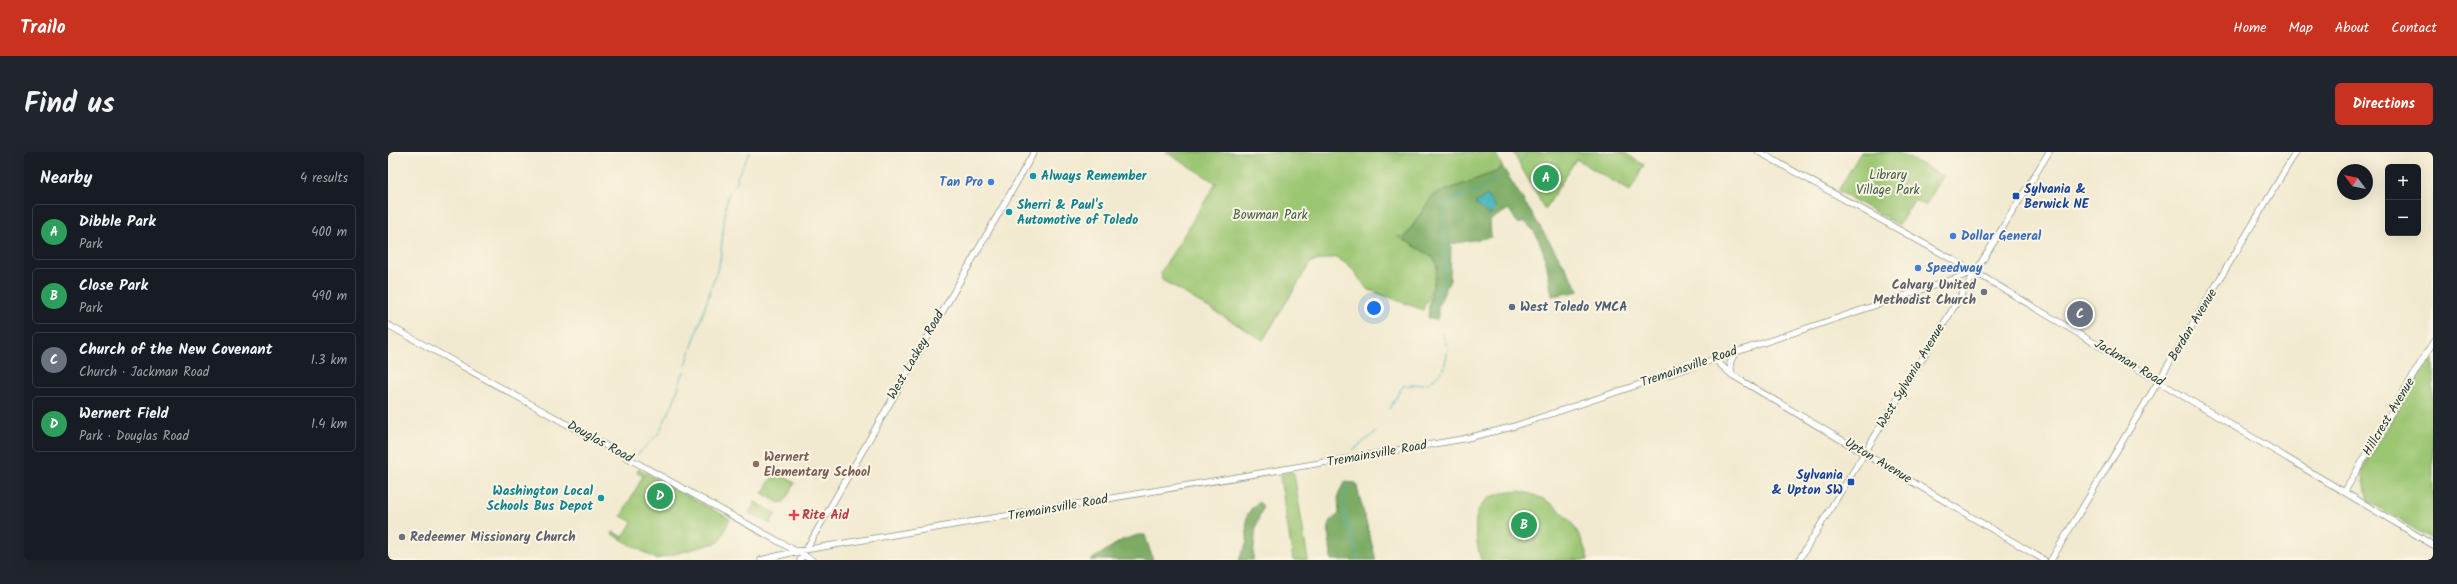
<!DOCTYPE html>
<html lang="en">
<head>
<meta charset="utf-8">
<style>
  :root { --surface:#171b24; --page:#20242c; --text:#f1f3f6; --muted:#9ea1a6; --line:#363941; --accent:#c8321e }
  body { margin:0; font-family:Kalam,sans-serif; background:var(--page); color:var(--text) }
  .controls { position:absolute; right:12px; top:12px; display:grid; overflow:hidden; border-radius:6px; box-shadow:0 4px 16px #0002 }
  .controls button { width:36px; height:36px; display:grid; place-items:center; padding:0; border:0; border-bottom:1px solid var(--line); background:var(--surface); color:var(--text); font:20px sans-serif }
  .compass { position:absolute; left:1949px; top:12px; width:36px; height:36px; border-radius:50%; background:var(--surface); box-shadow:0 4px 16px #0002; rotate:302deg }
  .you { position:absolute; left:986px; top:156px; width:14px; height:14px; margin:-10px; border:3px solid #fff; border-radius:50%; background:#1a73e8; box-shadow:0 0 0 6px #1a73e833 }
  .badge { display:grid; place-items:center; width:26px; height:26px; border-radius:50%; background:var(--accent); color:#fff; font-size:13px; font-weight:700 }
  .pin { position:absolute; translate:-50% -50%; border:2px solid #fff; box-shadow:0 1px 4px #0006 }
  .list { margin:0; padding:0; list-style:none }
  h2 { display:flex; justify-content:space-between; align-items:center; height:52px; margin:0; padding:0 16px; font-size:17px }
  h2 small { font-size:13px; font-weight:400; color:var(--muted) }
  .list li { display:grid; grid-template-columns:26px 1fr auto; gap:12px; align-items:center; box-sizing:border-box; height:56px; margin:0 8px 8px; padding:0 8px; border:1px solid var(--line); border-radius:6px }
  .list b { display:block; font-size:15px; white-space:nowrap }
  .list p { margin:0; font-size:13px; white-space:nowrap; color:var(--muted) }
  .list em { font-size:13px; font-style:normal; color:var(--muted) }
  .map { position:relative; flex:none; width:2045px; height:408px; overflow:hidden; border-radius:6px }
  header { display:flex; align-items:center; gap:24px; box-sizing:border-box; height:56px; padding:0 20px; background:var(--accent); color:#fff }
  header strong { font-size:19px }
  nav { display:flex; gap:22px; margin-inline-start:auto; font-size:14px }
  .intro { display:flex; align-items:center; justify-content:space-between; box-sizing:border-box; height:96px; padding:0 24px }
  h1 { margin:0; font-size:28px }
  .button { padding:10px 18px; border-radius:6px; background:var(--accent); color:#fff; font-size:14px; font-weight:700 }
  main { display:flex; gap:24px; padding:0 24px }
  aside { flex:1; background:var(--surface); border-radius:6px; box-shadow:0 4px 16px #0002 }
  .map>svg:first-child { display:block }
</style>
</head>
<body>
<header>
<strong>Trailo</strong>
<nav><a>Home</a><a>Map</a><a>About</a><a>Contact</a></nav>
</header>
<div class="intro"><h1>Find us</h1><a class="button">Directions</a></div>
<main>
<aside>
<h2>Nearby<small>4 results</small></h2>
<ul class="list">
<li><span class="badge" style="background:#2e9e5b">A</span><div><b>Dibble Park</b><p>Park</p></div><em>400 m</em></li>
<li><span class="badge" style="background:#2e9e5b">B</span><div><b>Close Park</b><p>Park</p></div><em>490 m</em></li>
<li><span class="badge" style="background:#6b7280">C</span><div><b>Church of the New Covenant</b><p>Church · Jackman Road</p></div><em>1.3 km</em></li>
<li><span class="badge" style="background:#2e9e5b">D</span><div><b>Wernert Field</b><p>Park · Douglas Road</p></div><em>1.4 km</em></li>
</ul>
</aside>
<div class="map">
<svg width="2045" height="408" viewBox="0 0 2045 408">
  <rect width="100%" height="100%" fill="#fcf5e5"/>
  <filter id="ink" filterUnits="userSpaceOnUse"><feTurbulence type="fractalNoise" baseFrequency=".025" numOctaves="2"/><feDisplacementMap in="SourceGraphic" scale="8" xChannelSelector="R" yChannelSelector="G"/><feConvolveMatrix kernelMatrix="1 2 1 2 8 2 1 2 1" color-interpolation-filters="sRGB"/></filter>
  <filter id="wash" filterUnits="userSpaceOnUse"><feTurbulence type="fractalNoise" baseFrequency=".012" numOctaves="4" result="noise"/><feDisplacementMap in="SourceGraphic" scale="16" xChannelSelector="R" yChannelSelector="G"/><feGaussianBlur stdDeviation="0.9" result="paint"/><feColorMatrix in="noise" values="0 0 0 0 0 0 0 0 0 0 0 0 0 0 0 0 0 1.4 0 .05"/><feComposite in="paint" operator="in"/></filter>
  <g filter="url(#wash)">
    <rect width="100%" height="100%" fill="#f2ead0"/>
    <!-- green -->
    <path fill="#9bc672" stroke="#5d8253" d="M 778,0 L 1107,0 L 1114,14 L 1110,19 L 1045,43 L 1016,86 L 1009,84 L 1045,105 C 1055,119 1040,143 1035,158 L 979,137 L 963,115 L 948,105 L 923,110 L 875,188 L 774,128 L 773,120 L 828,31 Z
      M 1125,0 L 1235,0 L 1256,13 L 1242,39 L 1188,7 L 1157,58 Z
      M 1473,0 L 1510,0 L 1555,24 L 1537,54 L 1526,48 L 1511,73 L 1450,39 Z
      M 2045,198 L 2045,388 L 1980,349 L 1974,318 Z
      M 251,317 L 342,367 L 331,390 L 268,407 L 224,382 L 225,380 L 235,385 L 244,370 L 233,364 L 255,324 L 249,321 Z
      M 905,320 L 906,322 L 920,408 L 905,408 L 892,325 L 893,322 Z
      M 393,323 L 407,331 L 396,350 L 391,351 L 374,341 L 383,327 Z
      M 1131,339 C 1168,346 1192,372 1200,408 L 1093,408 C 1083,370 1082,341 1131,339 Z
      M 367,350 L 388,361 L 382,372 L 361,361 Z"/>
    <!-- forest -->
    <path fill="#7cab64" stroke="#4e744c" d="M 1114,14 L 1192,139 L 1164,144 C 1160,122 1157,83 1136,70 L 1130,72 L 1121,57 L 1102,68 L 1103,85 L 1063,92 L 1062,128 L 1050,154 L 1050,167 L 1040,167 L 1041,150 L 1049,118 L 1049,111 L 1045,105 L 1016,88 L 1045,43 L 1110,19 Z
      M 956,330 L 968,331 L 988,408 L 943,408 C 943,395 939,381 941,370 L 951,362 L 950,344 Z
      M 871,350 L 875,354 L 868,374 L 865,408 L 851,408 C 853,401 859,394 859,387 C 859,370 854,362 871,350 Z
      M 750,383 L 757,383 L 765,408 L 703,408 L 734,388 Z"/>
    <!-- water -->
    <path fill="#44b4bd" stroke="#327878" d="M 1099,43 L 1108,56 L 1101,63 L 1087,51 Z"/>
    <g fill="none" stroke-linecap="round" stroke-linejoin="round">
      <!-- stream -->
      <path stroke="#44b4bd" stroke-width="1" d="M 1133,10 L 1141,0
        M 1048,168 L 1045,159 L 1055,129 L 1057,115 L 1057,59 L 1063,49 L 1093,37 L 1110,25
        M 1055,183 L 1060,197 L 1056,217
        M 298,213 L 332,109 L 338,52 L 342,38 L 349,31 L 349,25 L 362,0
        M 1001,257 L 1015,234 L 1041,231 L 1054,219
        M 965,298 L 988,280
        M 249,303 L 270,282 L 284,254 L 296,219
        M 959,331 L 956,350 L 957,371 L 964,382 L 970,408"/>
    </g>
  </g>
  <g filter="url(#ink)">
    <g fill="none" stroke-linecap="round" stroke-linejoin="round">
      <!-- secondary casing -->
      <g stroke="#889482" stroke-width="7">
        <path id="secondary" d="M 1371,0 L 1587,120 L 2045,393
          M 0,173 L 424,408
          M 1326,207 L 1344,223 L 1656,408
          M 1344,223 L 1342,211 L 1348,199
          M 1957,339 L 2045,190
          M 373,408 L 410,399 L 1075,287 L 1124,275 L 1587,120
          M 412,408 L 646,0
          M 1411,408 L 1661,0
          M 1663,408 L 1908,0"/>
      </g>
      <!-- secondary -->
      <use href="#secondary" stroke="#fff" stroke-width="5.5"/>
    </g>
  </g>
  <!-- markers -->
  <g fill="#0f9aa8" stroke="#fcf5e5" stroke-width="1.5">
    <circle cx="645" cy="24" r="4"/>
    <circle cx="621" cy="60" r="4"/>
    <circle cx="213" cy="346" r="4"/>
  </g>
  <g fill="#3f7fe0" stroke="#fcf5e5" stroke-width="1.5">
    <circle cx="603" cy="30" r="4"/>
    <circle cx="1565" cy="84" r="4"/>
    <circle cx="1530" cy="116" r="4"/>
  </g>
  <g fill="#1a4fb4" stroke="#fcf5e5" stroke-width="1.5">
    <rect x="1624" y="40" width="8" height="8" rx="2"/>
    <rect x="1459" y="326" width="8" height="8" rx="2"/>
  </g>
  <g fill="#6b7280" stroke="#fcf5e5" stroke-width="1.5">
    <circle cx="1596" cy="140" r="4"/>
    <circle cx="14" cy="385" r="4"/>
  </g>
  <circle fill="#5c6f8a" stroke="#fcf5e5" stroke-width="1.5" cx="1124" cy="155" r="4"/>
  <circle fill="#8d6e63" stroke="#fcf5e5" stroke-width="1.5" cx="368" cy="312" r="4"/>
  <path fill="#e0444e" stroke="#fcf5e5" stroke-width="1.5" d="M404 357h4v4h4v4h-4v4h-4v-4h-4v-4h4z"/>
  <g text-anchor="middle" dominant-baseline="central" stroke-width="4" stroke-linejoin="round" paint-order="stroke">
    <!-- park labels -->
    <g font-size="13" fill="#3e5f44" stroke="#fcf5e5">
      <text x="1500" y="23">Library<tspan x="1500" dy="15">Village Park</tspan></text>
      <text x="882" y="63">Bowman Park</text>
    </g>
    <!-- culture labels -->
    <g font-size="13" font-weight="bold" fill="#0d838f" stroke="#fcf5e5" text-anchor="start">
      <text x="653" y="24">Always Remember</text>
      <text x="629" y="53">Sherri &amp; Paul's<tspan x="629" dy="15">Automotive of Toledo</tspan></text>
      <text x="205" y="339" text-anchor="end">Washington Local<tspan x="205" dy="15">Schools Bus Depot</tspan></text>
    </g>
    <!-- shop labels -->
    <g font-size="13" font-weight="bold" fill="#366cbe" stroke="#fcf5e5" text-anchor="start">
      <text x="595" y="30" text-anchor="end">Tan Pro</text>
      <text x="1573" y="84">Dollar General</text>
      <text x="1538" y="116">Speedway</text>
    </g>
    <!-- transit labels -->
    <g font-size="13" font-weight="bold" fill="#164399" stroke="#fcf5e5" text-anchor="start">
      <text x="1636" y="37">Sylvania &amp;<tspan x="1636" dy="15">Berwick NE</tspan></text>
      <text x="1455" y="323" text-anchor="end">Sylvania<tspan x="1455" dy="15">&amp; Upton SW</tspan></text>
    </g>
    <!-- worship labels -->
    <g font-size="13" font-weight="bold" fill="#5b616d" stroke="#fcf5e5" text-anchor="end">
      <text x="1588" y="133">Calvary United<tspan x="1588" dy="15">Methodist Church</tspan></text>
      <text x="22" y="385" text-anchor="start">Redeemer Missionary Church</text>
    </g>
    <!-- service labels -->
    <g font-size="13" font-weight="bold" fill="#4e5e75" stroke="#fcf5e5" text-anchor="start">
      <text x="1132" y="155">West Toledo YMCA</text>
    </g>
    <!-- street labels -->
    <g font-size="13" fill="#1f3d34" stroke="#fcf5e5">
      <text transform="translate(1805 173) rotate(-59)">Berdan Avenue</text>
      <text transform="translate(528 203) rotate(-60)">West Laskey Road</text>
      <text transform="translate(1741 211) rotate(31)">Jackman Road</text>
      <text transform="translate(1301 215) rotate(-19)">Tremainsville Road</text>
      <text transform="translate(1523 224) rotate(-59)">West Sylvania Avenue</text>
      <text transform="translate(2001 265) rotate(-59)">Hillcrest Avenue</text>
      <text transform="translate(212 290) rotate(29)">Douglas Road</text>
      <text transform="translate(989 302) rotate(-10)">Tremainsville Road</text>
      <text transform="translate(1490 309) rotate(31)">Upton Avenue</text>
      <text transform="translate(670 356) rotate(-10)">Tremainsville Road</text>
    </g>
    <!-- education labels -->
    <g font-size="13" font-weight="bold" fill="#785e54" stroke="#fcf5e5" text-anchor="start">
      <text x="376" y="305">Wernert<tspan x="376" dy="15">Elementary School</tspan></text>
    </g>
    <!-- health labels -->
    <g font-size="13" font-weight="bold" fill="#be3a42" stroke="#fcf5e5" text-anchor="start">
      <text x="414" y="363">Rite Aid</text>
    </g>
  </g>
</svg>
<div class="controls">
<button>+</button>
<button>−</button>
</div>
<svg class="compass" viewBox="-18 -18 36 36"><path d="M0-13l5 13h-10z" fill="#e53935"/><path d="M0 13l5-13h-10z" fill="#9ea1a6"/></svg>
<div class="you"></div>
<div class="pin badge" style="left:1158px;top:26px;background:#2e9e5b">A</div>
<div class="pin badge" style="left:1136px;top:373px;background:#2e9e5b">B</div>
<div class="pin badge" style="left:1692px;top:162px;background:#6b7280">C</div>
<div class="pin badge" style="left:272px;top:344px;background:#2e9e5b">D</div>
</div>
</main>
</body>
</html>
